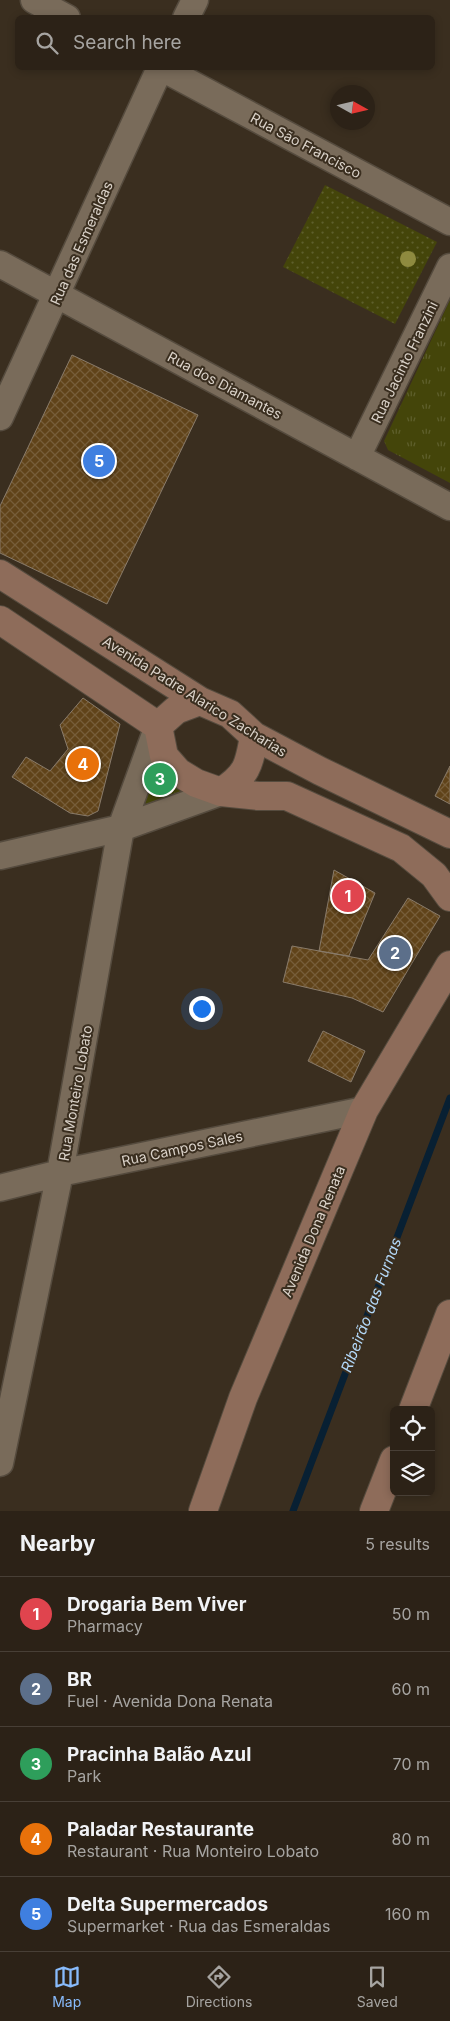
<!DOCTYPE html>
<html lang="en">
<head>
<meta charset="utf-8">
<style>
  :root { --surface:#2c2217; --page:#342a20; --text:#f1f3f6; --muted:#a6a4a1; --line:#483f36; --accent:#88bbfc }
  body { margin:0; font-family:Inter,sans-serif; background:var(--page); color:var(--text) }
  .controls { position:absolute; right:15px; bottom:15px; display:grid; overflow:hidden; border-radius:8px; box-shadow:0 2px 8px #0003 }
  .controls button { width:45px; height:45px; display:grid; place-items:center; padding:0; border:0; border-bottom:1px solid var(--line); background:var(--surface); color:var(--text); font:25px sans-serif }
  .compass { position:absolute; left:330px; top:85px; width:45px; height:45px; border-radius:50%; background:var(--surface); box-shadow:0 2px 8px #0003; rotate:98deg }
  .you { position:absolute; left:201px; top:1008px; width:18px; height:18px; margin:-12px; border:4px solid #fff; border-radius:50%; background:#1a73e8; box-shadow:0 0 0 8px #1a73e833 }
  .badge { display:grid; place-items:center; width:32px; height:32px; border-radius:50%; background:var(--accent); color:#fff; font-size:16px; font-weight:700 }
  .pin { position:absolute; translate:-50% -50%; border:2px solid #fff; box-shadow:0 1px 5px #0006 }
  .list { margin:0; padding:0; list-style:none }
  h2 { display:flex; justify-content:space-between; align-items:center; height:65px; margin:0; padding:0 20px; font-size:21px }
  h2 small { font-size:16px; font-weight:400; color:var(--muted) }
  .list li { display:grid; grid-template-columns:32px 1fr auto; gap:15px; align-items:center; box-sizing:border-box; height:75px; padding:0 20px; border-top:1px solid var(--line) }
  .list b { display:block; font-size:19px; white-space:nowrap }
  .list p { margin:0; font-size:16px; white-space:nowrap; color:var(--muted) }
  .list em { font-size:16px; font-style:normal; color:var(--muted) }
  .icon { flex:none; width:28px; height:28px; fill:none; stroke:currentColor; stroke-width:2; stroke-linecap:round; stroke-linejoin:round }
  .map { position:relative; flex:none; width:450px; height:1511px; overflow:hidden }
  .search { position:absolute; background:var(--surface); box-shadow:0 2px 8px #0003; left:15px; right:15px; top:15px; height:55px; display:flex; align-items:center; gap:12px; box-sizing:border-box; padding:0 18px; border-radius:8px; color:var(--muted); font-size:19px }
  .sheet { height:440px; background:var(--surface) }
  nav { display:flex; justify-content:space-around; align-items:center; box-sizing:border-box; height:70px; border-top:1px solid var(--line); background:var(--surface); font-size:14px; color:var(--muted) }
  nav a { display:grid; justify-items:center; gap:2px }
  nav .on { color:var(--accent) }
  .map>svg:first-child { display:block }
</style>
</head>
<body>
<div class="map">
<svg width="450" height="1511" viewBox="0 0 450 1511">
  <defs>
    <pattern id="grass-dots" width="8" height="8" patternUnits="userSpaceOnUse" patternTransform="scale(1.25)"><rect width="8" height="8" fill="#44450a"/><path d="M2 2h.1M6 6h.1" fill="none" stroke="#5e5f2c" stroke-width="1.8" stroke-linecap="round"/></pattern>
    <pattern id="park-tufts" width="24" height="20" patternUnits="userSpaceOnUse" patternTransform="scale(1.25)"><rect width="24" height="20" fill="#44450a"/><path d="M3 7l-1-3M5 7V3M7 7l1-3M15 17l-1-3M17 17v-4M19 17l1-3" fill="none" stroke="#5e5f2c"/></pattern>
    <pattern id="building-cross-hatch" width="8" height="8" patternUnits="userSpaceOnUse" patternTransform="scale(1.25)"><rect width="8" height="8" fill="#604319"/><path d="M0 0l8 8M0 8l8-8" fill="none" stroke="#765d39"/></pattern>
  </defs>
  <rect width="100%" height="100%" fill="#3a2e1f"/>
  <!-- grass -->
  <path fill="url(#grass-dots)" d="M 325,185 L 437,242 L 395,324 L 283,267 Z"/>
  <!-- park -->
  <path fill="url(#park-tufts)" d="M 450,300 L 450,483 L 388,450 L 384,441 Z
    M 155,761 L 185,797 L 144,810 Z"/>
  <g fill="none" stroke-linecap="round" stroke-linejoin="round">
    <!-- stream -->
    <path stroke="#082033" stroke-width="7" d="M 293,1511 L 450,1098"/>
  </g>
  <!-- building -->
  <path fill="url(#building-cross-hatch)" stroke="#897b6a" d="M 72,355 L 198,415 L 107,604 L 0,553 L 0,506 Z
    M 83,698 L 120,724 L 98,811 L 88,816 L 70,813 L 12,777 L 26,757 L 50,771 L 68,749 L 60,725 Z
    M 450,766 L 450,804 L 435,796 Z
    M 334,870 L 375,893 L 349,956 L 319,951 Z
    M 408,898 L 440,916 L 383,1012 L 352,998 L 283,982 L 292,946 L 368,960 Z
    M 323,1031 L 365,1051 L 351,1082 L 308,1061 Z"/>
  <g fill="none" stroke-linecap="round" stroke-linejoin="round">
    <!-- street casing -->
    <g stroke="#554b3e" stroke-width="29">
      <path id="street" d="M 34,0 L 67,18
        M 186,18 L 195,0
        M 162,68 L 450,222
        M 0,264 L 450,507
        M 0,417 L 160,68
        M 357,457 L 450,267
        M 0,856 L 121,828 L 221,792
        M 0,1188 L 60,1173 L 364,1110
        M 0,1463 L 60,1173 L 121,828 L 158,726"/>
    </g>
    <!-- secondary casing -->
    <g stroke="#554b3e" stroke-width="30">
      <path id="secondary" d="M 0,574 L 200,701 L 230,714 L 254,736 L 320,771 L 450,834
        M 0,620 L 158,726 L 164,756 L 178,772 L 196,783 L 221,792 L 258,796 L 287,796 L 401,848 L 434,875 L 450,897
        M 158,726 L 176,710 L 200,701
        M 221,792 C 247,775 249,766 254,736
        M 413,1410 L 450,1314
        M 203,1511 L 243,1398 L 364,1110 L 450,965
        M 374,1511 L 394,1460"/>
    </g>
    <!-- street -->
    <use href="#street" stroke="#796b5a" stroke-width="26"/>
    <!-- secondary -->
    <use href="#secondary" stroke="#8e6c5a" stroke-width="28"/>
  </g>
  <!-- trees -->
  <circle fill="#8e8a3f" cx="408" cy="259" r="8"/>
  <g text-anchor="middle" dominant-baseline="central" stroke-width="4" stroke-linejoin="round" paint-order="stroke">
    <!-- street labels -->
    <g font-size="14" fill="#dad2c9" stroke="#3a2e1f">
      <text transform="translate(306 145) rotate(28)">Rua São Francisco</text>
      <text transform="translate(81 243) rotate(-66)">Rua das Esmeraldas</text>
      <text transform="translate(404 362) rotate(-64)">Rua Jacinto Franzini</text>
      <text transform="translate(225 385) rotate(28)">Rua dos Diamantes</text>
      <text transform="translate(195 696) rotate(32)">Avenida Padre Alarico Zacharias</text>
      <text transform="translate(75 1093) rotate(-80)">Rua Monteiro Lobato</text>
      <text transform="translate(182 1148) rotate(-12)">Rua Campos Sales</text>
      <text transform="translate(313 1231) rotate(-67)">Avenida Dona Renata</text>
    </g>
    <!-- water labels -->
    <g font-size="15" font-style="italic" fill="#b3d8f8" stroke="#3a2e1f">
      <text transform="translate(371 1305) rotate(-69)">Ribeirão das Furnas</text>
    </g>
  </g>
</svg>
<div class="controls">
<button><svg class="icon" aria-label="locate" viewBox="0 0 24 24"><circle cx="12" cy="12" r="6"/><path d="M12 2v4M12 18v4M2 12h4M18 12h4"/></svg></button>
<button><svg class="icon" aria-label="layers" viewBox="0 0 24 24"><path d="M12 4l9 5-9 5-9-5zM3 14l9 5 9-5"/></svg></button>
</div>
<svg class="compass" viewBox="-18 -18 36 36"><path d="M0-13l5 13h-10z" fill="#e53935"/><path d="M0 13l5-13h-10z" fill="#a6a4a1"/></svg>
<div class="you"></div>
<div class="pin badge" style="left:348px;top:896px;background:#e0444e">1</div>
<div class="pin badge" style="left:395px;top:953px;background:#5c6f8a">2</div>
<div class="pin badge" style="left:160px;top:779px;background:#2e9e5b">3</div>
<div class="pin badge" style="left:83px;top:764px;background:#e8710a">4</div>
<div class="pin badge" style="left:99px;top:461px;background:#3f7fe0">5</div>
<div class="search"><svg class="icon" aria-label="search" viewBox="0 0 24 24"><circle cx="10" cy="10" r="6"/><path d="M15 15l6 6"/></svg>Search here</div>
</div>
<section class="sheet">
<h2>Nearby<small>5 results</small></h2>
<ul class="list">
<li><span class="badge" style="background:#e0444e">1</span><div><b>Drogaria Bem Viver</b><p>Pharmacy</p></div><em>50 m</em></li>
<li><span class="badge" style="background:#5c6f8a">2</span><div><b>BR</b><p>Fuel · Avenida Dona Renata</p></div><em>60 m</em></li>
<li><span class="badge" style="background:#2e9e5b">3</span><div><b>Pracinha Balão Azul</b><p>Park</p></div><em>70 m</em></li>
<li><span class="badge" style="background:#e8710a">4</span><div><b>Paladar Restaurante</b><p>Restaurant · Rua Monteiro Lobato</p></div><em>80 m</em></li>
<li><span class="badge" style="background:#3f7fe0">5</span><div><b>Delta Supermercados</b><p>Supermarket · Rua das Esmeraldas</p></div><em>160 m</em></li>
</ul>
</section>
<nav>
<a class="on"><svg class="icon" aria-label="map" viewBox="0 0 24 24"><path d="M3 6l6-2 6 2 6-2v14l-6 2-6-2-6 2zM9 4v14M15 6v14"/></svg>Map</a>
<a><svg class="icon" aria-label="directions" viewBox="0 0 24 24"><path d="M12 3l9 9-9 9-9-9zM9 14v-3h6M13 9l2 2-2 2"/></svg>Directions</a>
<a><svg class="icon" aria-label="saved" viewBox="0 0 24 24"><path d="M7 4h10v16l-5-4-5 4z"/></svg>Saved</a>
</nav>
</body>
</html>
